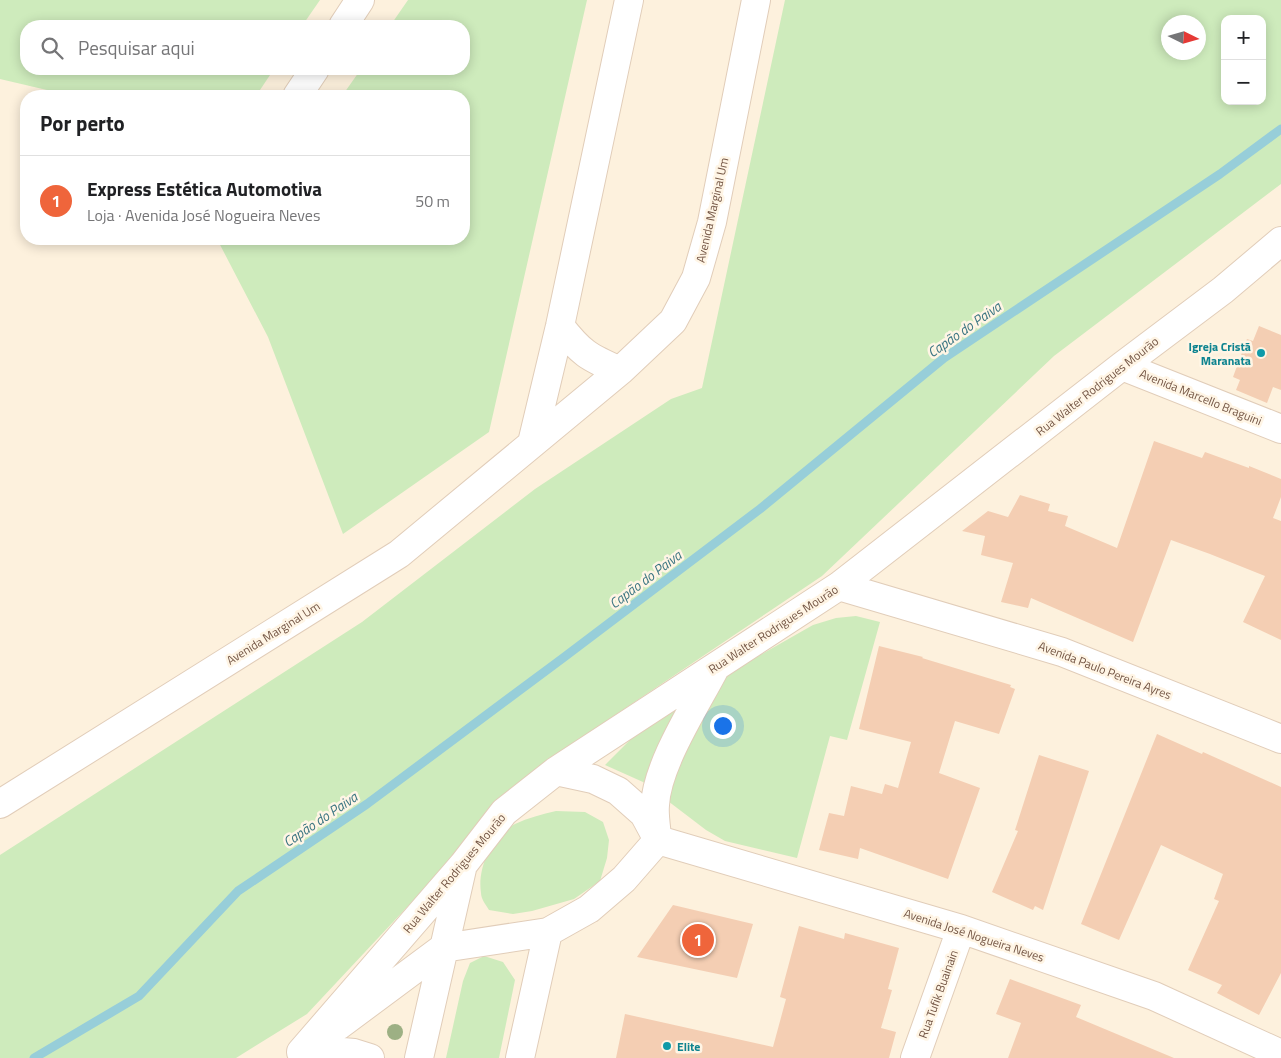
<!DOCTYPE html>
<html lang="pt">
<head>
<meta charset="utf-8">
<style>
  :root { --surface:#fff; --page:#f2f2f2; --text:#202124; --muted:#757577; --line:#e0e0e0; --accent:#ef653b }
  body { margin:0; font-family:"Titillium Web",sans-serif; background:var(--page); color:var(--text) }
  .controls { position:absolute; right:15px; top:15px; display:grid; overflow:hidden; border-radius:10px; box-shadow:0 2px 12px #0003 }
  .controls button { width:45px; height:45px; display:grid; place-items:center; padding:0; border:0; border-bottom:1px solid var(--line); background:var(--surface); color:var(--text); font:25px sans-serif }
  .compass { position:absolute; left:1161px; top:15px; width:45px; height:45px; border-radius:50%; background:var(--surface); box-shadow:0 2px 12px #0003; rotate:95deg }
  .you { position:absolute; left:722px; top:725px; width:18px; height:18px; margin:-12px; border:4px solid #fff; border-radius:50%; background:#1a73e8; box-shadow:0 0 0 8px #1a73e833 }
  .badge { display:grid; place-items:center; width:32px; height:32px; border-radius:50%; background:var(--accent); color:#fff; font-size:16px; font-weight:700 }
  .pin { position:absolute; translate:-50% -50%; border:2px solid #fff; box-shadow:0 1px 5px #0006 }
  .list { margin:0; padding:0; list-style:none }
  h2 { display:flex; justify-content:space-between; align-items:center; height:65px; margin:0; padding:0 20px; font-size:21px }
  h2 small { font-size:16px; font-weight:400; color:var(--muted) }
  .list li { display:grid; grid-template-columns:32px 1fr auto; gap:15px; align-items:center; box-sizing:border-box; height:90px; padding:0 20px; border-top:1px solid var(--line) }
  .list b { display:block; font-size:19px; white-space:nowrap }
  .list p { margin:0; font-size:16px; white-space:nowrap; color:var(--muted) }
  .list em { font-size:16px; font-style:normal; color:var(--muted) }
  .icon { flex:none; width:28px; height:28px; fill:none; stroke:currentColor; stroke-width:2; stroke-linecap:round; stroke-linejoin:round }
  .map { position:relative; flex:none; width:1281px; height:1058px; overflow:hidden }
  .search { position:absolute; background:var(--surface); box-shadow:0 2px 12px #0003; left:20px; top:20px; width:450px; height:55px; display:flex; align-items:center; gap:12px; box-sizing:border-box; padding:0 18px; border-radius:20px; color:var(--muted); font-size:19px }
  .panel { position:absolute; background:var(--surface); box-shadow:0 2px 12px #0003; left:20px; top:90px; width:450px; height:155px; border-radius:20px }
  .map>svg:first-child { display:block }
</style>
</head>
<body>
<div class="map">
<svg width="1281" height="1058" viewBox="0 0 1281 1058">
  <rect width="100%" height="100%" fill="#fdf1dd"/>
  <!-- green -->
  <path fill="#ceebbc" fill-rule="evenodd" d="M 0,0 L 320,0 L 302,26 L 26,26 L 26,69 L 274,69 L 256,96 L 66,96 L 64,94 L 0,79 Z
    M 408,0 L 587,0 L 489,432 L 343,534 L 268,337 L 217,239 L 464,239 L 464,96 L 342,96 L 361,69 L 464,69 L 464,26 L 390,26 Z
    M 785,0 L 1281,0 L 1281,184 L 1054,356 L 822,576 L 538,767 L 307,1014 L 236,1058 L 0,1058 L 0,855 L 362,622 L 535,489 L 671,399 L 702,388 ZM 1225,19 L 1262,19 L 1262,101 L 1225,101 ZM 1168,22 L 1198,22 L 1198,52 L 1168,52 Z
    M 856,616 L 880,622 L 847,740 L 830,736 L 797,858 L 725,841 L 706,830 L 643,782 L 605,765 L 637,733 L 730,672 L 813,625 L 836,618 Z
    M 556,811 L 585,812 L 603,822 L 609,840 L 607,858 L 600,881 L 574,899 L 532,911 L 513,914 L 489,910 C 486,905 481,899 481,893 C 477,868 492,835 515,824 C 528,818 542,814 556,811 Z
    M 484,956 L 503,962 L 515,980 L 499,1058 L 446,1058 L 463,981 L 470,963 Z"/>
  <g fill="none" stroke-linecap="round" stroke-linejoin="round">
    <!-- stream -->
    <path stroke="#97ced9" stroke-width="9" d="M 34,1058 L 139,996 L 238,891 L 367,804 L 563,658 L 760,509 L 944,358 L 1220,174 L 1281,129"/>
  </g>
  <!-- building -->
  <path fill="#f4ceb3" d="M 1259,326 L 1281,335 L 1281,390 L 1273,387 L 1267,403 L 1236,390 L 1240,380 L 1233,377 L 1247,339 L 1253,341 Z
    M 1154,441 L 1202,458 L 1205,452 L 1249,468 L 1249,466 L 1281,479 L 1281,497 L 1273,518 L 1281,521 L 1281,640 L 1243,622 L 1265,576 L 1210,554 L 1171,540 L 1133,642 L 1031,598 L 1028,608 L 1001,602 L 1013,563 L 981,555 L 985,536 L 962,531 L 988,511 L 1008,517 L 1020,495 L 1050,504 L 1048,511 L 1068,516 L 1065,526 L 1117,548 Z
    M 879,646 L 923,657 L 922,658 L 1011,685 L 1010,687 L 1015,689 L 999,734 L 955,721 L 939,773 L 980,788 L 948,879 L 860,848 L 858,859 L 819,850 L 829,813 L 844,816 L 851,786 L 882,794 L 885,784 L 898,788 L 911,742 L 859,729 Z
    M 1157,734 L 1202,754 L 1203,752 L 1281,787 L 1281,973 L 1259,1015 L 1217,993 L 1222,985 L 1188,970 L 1219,901 L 1214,899 L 1223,874 L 1161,845 L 1119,940 L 1081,924 Z
    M 1039,755 L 1089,771 L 1043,910 L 1035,906 L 1033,910 L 992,892 L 1018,831 L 1015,830 Z
    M 673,905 L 753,924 L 737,978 L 637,957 Z
    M 799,926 L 844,939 L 845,933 L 899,948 L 888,989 L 892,990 L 881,1028 L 896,1032 L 889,1058 L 616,1058 L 625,1014 L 773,1047 L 786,999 L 780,997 Z
    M 1010,979 L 1081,1005 L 1076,1017 L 1174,1058 L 1008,1058 L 1021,1023 L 996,1014 Z"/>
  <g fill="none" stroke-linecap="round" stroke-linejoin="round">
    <!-- minor casing -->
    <g stroke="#e1cdb9" stroke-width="30">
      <path id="minor" d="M 343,26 L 360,0
        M 297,96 L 315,69
        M 560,326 C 581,353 588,357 620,371
        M 1122,366 L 1281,429
        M 532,443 L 560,326 L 629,0
        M 839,586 L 1062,652 L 1281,739
        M 556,771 L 593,779 L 618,791 L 644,814 L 658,840 L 961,929 L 1154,996 L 1281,1054
        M 0,804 L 399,554 L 620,371 L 673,321 L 696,278 L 712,222 L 756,0
        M 657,836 C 656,826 654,815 655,805 C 657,764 696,705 715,668
        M 338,1026 L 443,948 L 548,932 L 589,909 L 624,879 L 658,840
        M 307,1049 L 354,1053 L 370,1058
        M 301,1052 L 463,865 L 504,812 L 556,771 L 839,586 L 1122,366 L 1223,290 L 1281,241
        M 419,1058 L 462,869
        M 520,1058 L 548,932
        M 915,1058 L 961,929"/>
    </g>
    <!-- minor -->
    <use href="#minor" stroke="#fff" stroke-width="28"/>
  </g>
  <!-- trees -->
  <circle fill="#9db084" cx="395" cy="1032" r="8"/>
  <!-- markers -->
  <g fill="#0f9aa8" stroke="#fff5e5" stroke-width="2">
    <circle cx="1261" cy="353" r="5"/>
    <circle cx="667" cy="1046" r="5"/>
  </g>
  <g text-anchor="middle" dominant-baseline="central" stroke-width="5" stroke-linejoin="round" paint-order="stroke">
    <!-- street labels -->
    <g font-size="12" fill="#745645" stroke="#fff5e5">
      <text transform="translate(712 210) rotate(-77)">Avenida Marginal Um</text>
      <text transform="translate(1097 386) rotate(-38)">Rua Walter Rodrigues Mourão</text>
      <text transform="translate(1201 397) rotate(22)">Avenida Marcello Braguini</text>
      <text transform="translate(773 629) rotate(-33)">Rua Walter Rodrigues Mourão</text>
      <text transform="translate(273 633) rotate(-32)">Avenida Marginal Um</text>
      <text transform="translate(1105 670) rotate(21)">Avenida Paulo Pereira Ayres</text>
      <text transform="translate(454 873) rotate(-50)">Rua Walter Rodrigues Mourão</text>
      <text transform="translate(974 935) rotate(18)">Avenida José Nogueira Neves</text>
      <text transform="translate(938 994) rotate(-70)">Rua Tufik Buainain</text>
    </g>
    <!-- culture labels -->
    <g font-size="12" font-weight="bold" fill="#0d838f" stroke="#fff5e5" text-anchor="end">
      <text x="1251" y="346">Igreja Cristã<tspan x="1251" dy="14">Maranata</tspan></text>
      <text x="677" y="1046" text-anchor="start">Elite</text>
    </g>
    <!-- water labels -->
    <g font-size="14" font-style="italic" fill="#3b7582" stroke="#fff5e5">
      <text transform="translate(964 329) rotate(-35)">Capão do Paiva</text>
      <text transform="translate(645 579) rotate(-37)">Capão do Paiva</text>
      <text transform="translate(320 819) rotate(-34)">Capão do Paiva</text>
    </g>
  </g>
</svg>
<div class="controls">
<button>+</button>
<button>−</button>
</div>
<svg class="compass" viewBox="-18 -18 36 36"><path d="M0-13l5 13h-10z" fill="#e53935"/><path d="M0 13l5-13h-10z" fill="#757577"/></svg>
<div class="you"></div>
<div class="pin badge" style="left:698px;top:940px">1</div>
<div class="search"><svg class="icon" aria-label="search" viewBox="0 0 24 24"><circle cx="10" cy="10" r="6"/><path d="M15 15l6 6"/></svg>Pesquisar aqui</div>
<section class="panel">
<h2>Por perto<small></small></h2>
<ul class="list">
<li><span class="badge">1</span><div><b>Express Estética Automotiva</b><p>Loja · Avenida José Nogueira Neves</p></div><em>50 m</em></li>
</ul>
</section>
</div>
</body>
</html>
